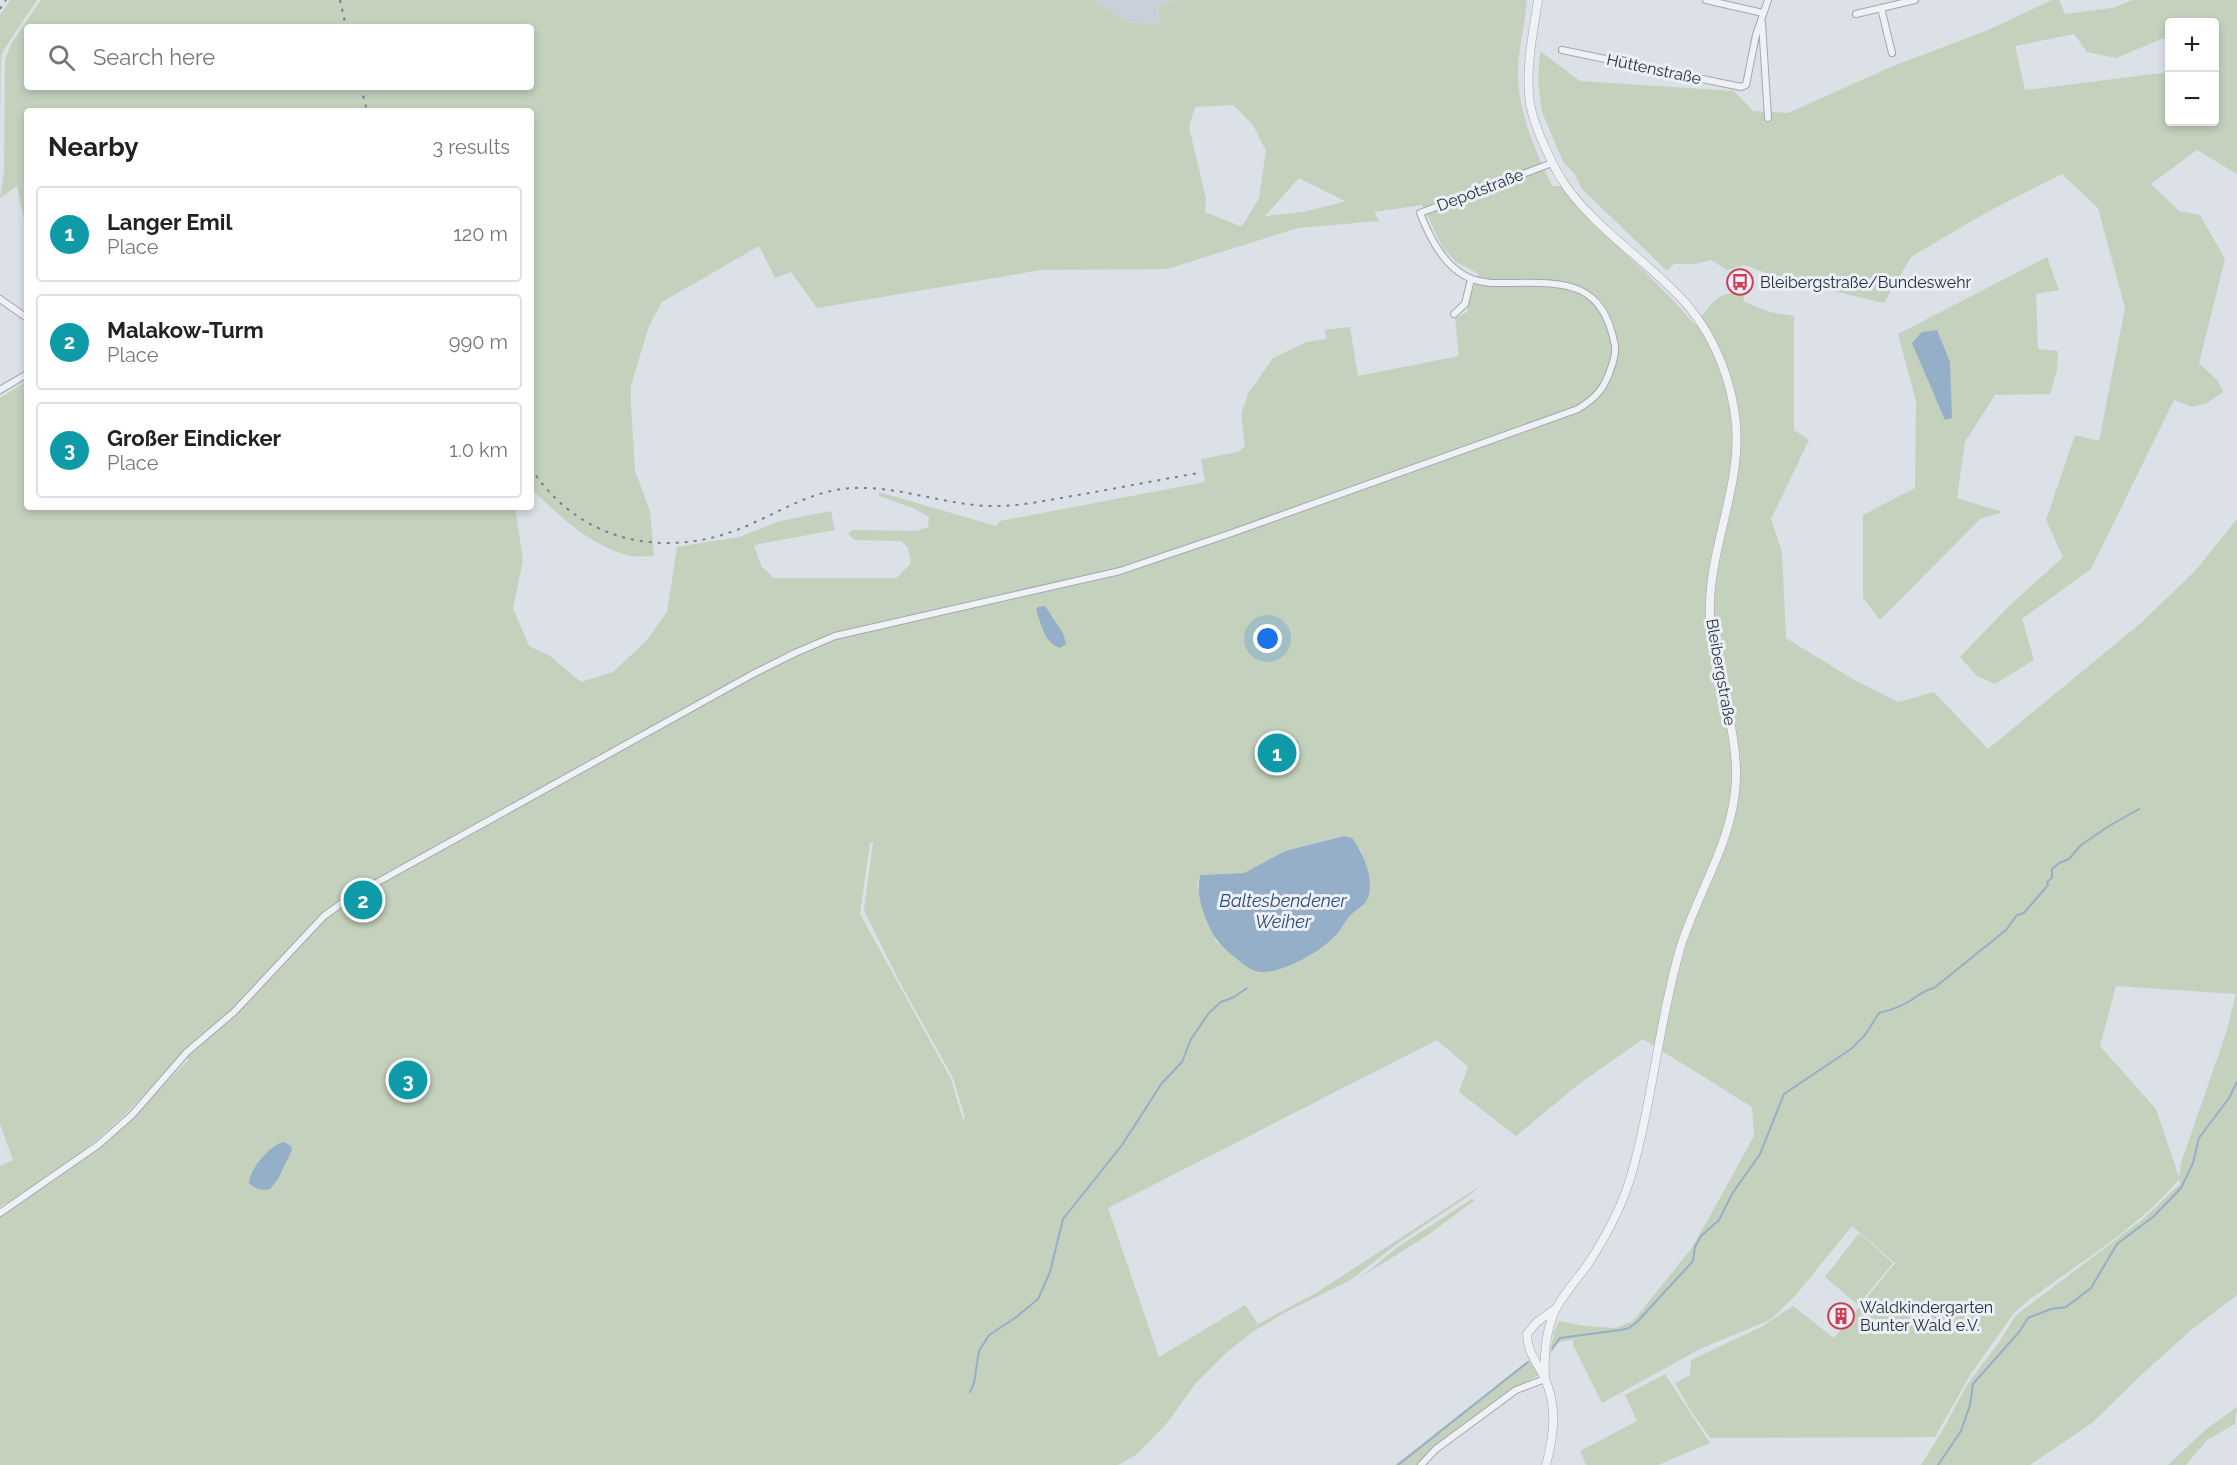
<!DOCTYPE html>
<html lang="en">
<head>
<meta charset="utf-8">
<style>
  :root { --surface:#fff; --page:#f6f6f6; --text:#222; --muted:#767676; --line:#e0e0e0; --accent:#0f766e }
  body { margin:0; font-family:Raleway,sans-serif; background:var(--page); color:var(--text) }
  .controls { position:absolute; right:18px; top:18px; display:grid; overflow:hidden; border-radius:6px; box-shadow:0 3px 9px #0003 }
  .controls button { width:54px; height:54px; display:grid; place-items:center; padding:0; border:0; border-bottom:2px solid var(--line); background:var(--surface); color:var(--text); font:30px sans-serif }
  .you { position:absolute; left:1268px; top:639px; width:21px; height:21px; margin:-15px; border:4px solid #fff; border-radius:50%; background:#1a73e8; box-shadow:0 0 0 9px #1a73e833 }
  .badge { display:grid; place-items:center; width:39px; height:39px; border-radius:50%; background:var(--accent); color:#fff; font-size:20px; font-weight:700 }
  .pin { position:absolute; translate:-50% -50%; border:3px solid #fff; box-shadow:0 2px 6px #0006 }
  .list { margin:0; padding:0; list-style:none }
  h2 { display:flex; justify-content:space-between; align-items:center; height:78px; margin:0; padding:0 24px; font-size:26px }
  h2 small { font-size:20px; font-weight:400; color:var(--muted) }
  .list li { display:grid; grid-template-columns:39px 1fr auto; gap:18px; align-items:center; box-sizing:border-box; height:96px; margin:0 12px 12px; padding:0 12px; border:2px solid var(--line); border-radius:6px }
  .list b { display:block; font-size:22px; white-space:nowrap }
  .list p { margin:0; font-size:20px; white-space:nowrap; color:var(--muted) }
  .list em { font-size:20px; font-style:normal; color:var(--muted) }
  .icon { flex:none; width:33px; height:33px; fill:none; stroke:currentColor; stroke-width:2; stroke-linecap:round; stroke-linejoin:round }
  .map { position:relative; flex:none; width:2237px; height:1465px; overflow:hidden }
  .search { position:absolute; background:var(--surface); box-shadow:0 3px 9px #0003; left:24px; top:24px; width:510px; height:66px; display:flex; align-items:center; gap:15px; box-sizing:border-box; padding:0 21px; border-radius:6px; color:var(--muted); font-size:22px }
  .panel { position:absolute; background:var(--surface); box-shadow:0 3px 9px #0003; left:24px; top:108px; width:510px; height:402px; border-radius:6px }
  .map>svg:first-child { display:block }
</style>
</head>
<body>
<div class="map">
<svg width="2237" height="1465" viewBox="0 0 2237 1465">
  <rect width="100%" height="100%" fill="#dce1e7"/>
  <!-- built -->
  <path fill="#cad0d9" d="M 1094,0 L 1174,0 L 1158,8 L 1160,24 L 1127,22 Z"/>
  <!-- green -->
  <path fill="#c3d1bd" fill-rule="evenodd" d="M 10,0 L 37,0 L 3,51 L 1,59 L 0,120 L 0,15 Z
    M 41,0 L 1094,0 L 1127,22 L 1160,24 L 1158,8 L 1174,0 L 1527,0 C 1525,26 1517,53 1518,79 C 1520,117 1536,152 1552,186 L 1560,186 C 1601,236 1654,275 1695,325 C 1711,306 1715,291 1743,293 L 1744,302 L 1770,312 L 1794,316 L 1794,430 L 1809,440 L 1771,519 L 1782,552 L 1786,638 L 1851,678 L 1898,702 L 1934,692 L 1988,749 L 2142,622 L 2195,571 L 2237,519 L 2237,1295 L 2190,1331 L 2137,1379 L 2092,1423 L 2030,1465 L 1921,1465 L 1942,1431 L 1967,1385 L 1999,1342 L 2016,1315 L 2143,1219 L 2180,1184 L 2179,1179 C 2139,1228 2080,1262 2029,1300 L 2014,1313 L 1972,1372 L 1935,1437 L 1710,1438 L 1691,1411 L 1675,1383 L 1690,1375 L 1691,1360 L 1761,1327 L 1793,1306 L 1834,1338 L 1895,1263 L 1852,1226 L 1796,1295 L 1770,1320 L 1702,1348 L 1602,1403 L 1573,1345 L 1573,1339 L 1557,1343 L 1550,1355 L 1554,1332 L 1559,1321 L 1585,1326 L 1616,1328 L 1633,1321 L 1691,1249 L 1706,1223 L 1754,1136 L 1752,1107 L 1643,1039 L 1579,1084 L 1516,1136 L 1459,1092 L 1468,1067 L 1437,1040 L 1108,1208 L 1159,1357 L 1245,1305 L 1258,1324 L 1316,1293 L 1480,1186 L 1471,1194 L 1397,1244 L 1349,1281 L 1288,1311 L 1254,1331 L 1227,1352 L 1196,1383 L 1167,1423 L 1136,1455 L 1118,1465 L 0,1465 L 0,1216 L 98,1149 L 134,1115 L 189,1059 L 180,1055 C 162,1074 145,1095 126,1113 C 89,1149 45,1181 0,1207 L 0,1166 L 13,1160 L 0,1124 L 0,398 L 27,381 L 27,507 L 515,507 L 523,560 L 513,608 L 529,646 L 550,656 L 581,682 L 613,672 L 646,641 L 667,612 L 677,547 L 739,537 L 780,521 L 831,511 L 835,530 L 754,545 L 762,567 L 774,578 L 896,578 L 911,563 L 908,548 L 901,541 L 854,540 L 848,533 L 853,530 L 917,531 L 928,527 L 929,517 L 913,508 L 879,496 L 879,492 L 996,526 L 1000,521 L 1205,482 L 1201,459 L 1238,452 L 1245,446 L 1241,414 L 1249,392 L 1273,358 L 1306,342 L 1326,339 L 1325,330 L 1350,327 L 1358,376 L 1459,356 L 1455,318 L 1467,312 L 1470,295 L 1479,274 L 1456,262 L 1443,248 L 1422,205 L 1374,212 L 1379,221 L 1298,228 L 1167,269 L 1041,270 L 817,308 L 791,272 L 775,278 L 759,246 L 662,302 L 649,326 L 631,385 L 631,405 L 635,471 L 650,511 L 654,556 C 647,556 638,557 631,556 C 591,547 560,516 531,489 L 531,111 L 27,111 L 27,234 L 17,186 L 0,198 L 4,172 L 5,60 L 12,42 ZM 27,27 L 531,27 L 531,87 L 27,87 ZM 1233,105 L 1253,125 L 1266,151 L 1259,198 L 1243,225 L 1240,226 L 1205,212 L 1206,199 L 1189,127 L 1195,107 ZM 1299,178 L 1345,201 L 1344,202 L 1303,212 L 1265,216 ZM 1344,836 L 1361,850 L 1370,884 L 1368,898 L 1362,907 L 1350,914 L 1335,936 L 1303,959 L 1257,972 L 1250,969 L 1216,941 L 1197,885 L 1200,875 L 1244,873 L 1285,851 ZM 873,842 L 864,910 L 898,979 L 953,1078 L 965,1118 L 963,1120 L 951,1079 L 860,914 L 870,843 ZM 2116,986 L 2236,994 L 2226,1033 L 2181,1163 L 2179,1177 L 2156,1109 L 2100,1046 ZM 424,1065 L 430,1078 L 390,1088 L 389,1076 Z
    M 2052,0 L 2059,0 L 2065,14 L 2112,8 L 2133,0 L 2237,0 L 2237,174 L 2197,150 L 2151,184 L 2179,211 L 2200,215 L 2225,259 L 2199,363 L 2218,381 L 2223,392 L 2207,403 L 2192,407 L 2174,400 L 2091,569 L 2022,619 L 2034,660 L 1995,684 L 1977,676 L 1960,657 L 2007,608 L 2063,557 L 2046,520 L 2075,435 L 2099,441 L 2125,308 L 2098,208 L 2062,174 L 1987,212 L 1911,257 L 1884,303 L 1782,279 L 1745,265 L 1727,270 L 1711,260 L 1696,264 L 1674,264 L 1667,271 L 1581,188 L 1575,174 L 1563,162 L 1542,112 L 1538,81 L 1540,51 L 1580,81 L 1734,91 L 1753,111 L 1788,113 L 1891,67 L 1988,30 ZM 2170,22 L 2214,22 L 2215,63 L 2218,67 L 2217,70 L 2215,70 L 2214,122 L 2170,122 L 2169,72 L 2025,90 L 2015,46 L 2074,34 L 2087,52 L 2116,58 L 2169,36 Z
    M 2047,257 L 2059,290 L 2036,294 L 2038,349 L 2058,351 L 2057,370 L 2050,394 L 1995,395 L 1965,442 L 1957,498 L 2003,512 L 1980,519 L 1880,620 L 1863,598 L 1863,515 L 1915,488 L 1916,401 L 1898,334 Z
    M 1472,1199 L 1475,1200 L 1428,1235 L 1361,1277 L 1399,1246 Z
    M 1859,1233 L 1893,1263 L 1858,1305 L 1825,1277 Z
    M 1529,1360 L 1539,1375 L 1515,1389 L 1418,1465 L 1395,1465 Z
    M 1665,1374 L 1710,1443 L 1658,1465 L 1586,1465 L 1580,1451 L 1637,1421 L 1625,1395 Z
    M 2237,1407 L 2235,1424 L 2207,1440 L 2186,1465 L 2168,1465 L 2205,1430 Z"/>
  <!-- water -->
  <path fill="#96afc8" d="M 1937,330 L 1950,362 L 1952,418 L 1945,420 L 1912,343 L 1922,332 Z
    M 1045,606 L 1063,633 L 1066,644 L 1060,648 C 1044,643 1042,625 1036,610 L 1038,607 Z
    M 1344,836 L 1352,838 C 1363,852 1375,880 1368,898 C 1364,908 1355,909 1349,917 C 1344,922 1341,930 1336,935 C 1321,952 1277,977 1255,971 C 1248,969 1242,963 1236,958 C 1224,949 1216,941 1210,928 C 1202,911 1196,893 1200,875 L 1244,873 L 1285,851 Z
    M388 1080a21 21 0 1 1 42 0a21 21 0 1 1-42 0Z
    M 284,1142 L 291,1146 L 292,1150 L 278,1179 L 270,1189 C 262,1191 255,1189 249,1183 C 250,1168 270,1145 284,1142 Z"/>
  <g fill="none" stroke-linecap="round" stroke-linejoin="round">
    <!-- stream -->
    <path stroke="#96afc8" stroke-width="2" d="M 1552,1349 L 1560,1338 L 1620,1330 L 1629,1328 L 1637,1322 L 1693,1261 L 1695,1247 L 1701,1236 L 1719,1220 L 1732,1194 L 1760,1154 L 1784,1094 L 1851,1049 L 1865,1035 L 1879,1013 C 1889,1010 1899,1008 1908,1002 C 1917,997 1923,990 1934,988 L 2006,930 L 2017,915 L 2024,913 L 2048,885 L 2047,882 L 2052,878 L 2052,869 L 2059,863 L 2069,859 L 2081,845 L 2109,826 L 2139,809
      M 970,1392 L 974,1383 L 979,1351 L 989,1335 L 1015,1318 L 1038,1299 L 1050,1272 L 1063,1219 L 1122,1145 L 1162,1083 L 1182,1062 L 1191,1039 L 1209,1013 L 1221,1002 L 1234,997 L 1247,988
      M 1398,1465 L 1528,1362
      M 1938,1465 L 1961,1431 L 1970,1405 L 1973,1384 L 2019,1332 L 2028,1318 L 2051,1309 L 2066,1307 L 2091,1288 L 2117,1244 L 2154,1216 L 2181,1188 L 2193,1163 L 2199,1138 L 2229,1098 L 2237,1082"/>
    <!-- minor casing -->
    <g stroke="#a2a8b1" stroke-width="8">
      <path id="minor" d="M 1706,0 L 1763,13
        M 1881,8 L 1892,53
        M 1856,14 L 1915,0
        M 1762,23 L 1768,118
        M 1562,50 L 1741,87 L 1746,85 L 1756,35 L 1768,0
        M 0,299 L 27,318
        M 1454,314 L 1465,304 L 1471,279
        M 0,390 L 27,374
        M 0,1213 L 98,1145 L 132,1115 L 187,1052 L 234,1012 L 324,916 L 349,898 L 753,674 L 795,653 L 835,636 L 1120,571 L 1229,534 L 1578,409 C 1597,397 1604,389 1611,368 C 1614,360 1616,354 1615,346 C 1603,282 1567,282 1513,283 C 1499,283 1485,284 1472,279 C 1445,269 1430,238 1420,213 L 1552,163
        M 1421,1465 L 1436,1449 L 1516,1390 L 1545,1379"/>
    </g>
    <!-- tertiary casing -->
    <g stroke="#a2a8b1" stroke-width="9">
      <path id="tertiary" d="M 1538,0 C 1533,34 1525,70 1530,104 C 1533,119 1539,134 1545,147 C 1550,158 1555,170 1562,180 C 1592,228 1653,264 1689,307 C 1716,340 1732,382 1736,424 C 1741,485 1712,542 1710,602 C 1707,661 1738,719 1736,779 C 1734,841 1697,892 1680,949 C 1659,1021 1653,1097 1633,1169 C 1624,1203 1607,1235 1588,1264 C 1577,1280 1562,1295 1554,1313 C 1545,1335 1544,1356 1545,1379
        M 1546,1465 C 1554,1435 1558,1406 1544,1377 C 1536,1361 1527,1351 1527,1334 L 1537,1322 L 1555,1309"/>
    </g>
    <!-- minor -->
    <use href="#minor" stroke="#eff1f5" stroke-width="6"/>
    <!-- tertiary -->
    <use href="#tertiary" stroke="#eff1f5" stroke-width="8"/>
    <!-- rail -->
    <path stroke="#758091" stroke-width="2" stroke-dasharray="3 6" stroke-linecap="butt" d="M 340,0 L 346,27
      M 0,9 L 6,0
      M 361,87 L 367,111
      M 531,468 C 580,545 671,561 751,524 C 785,509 814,490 853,488 C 899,486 942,504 988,506 C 1018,507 1048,500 1078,495 C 1118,488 1158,480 1199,473"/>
  </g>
  <!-- icons -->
  <defs>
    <g id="bus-ring" transform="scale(1.35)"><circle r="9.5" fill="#eceff5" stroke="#d13c55" stroke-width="1.5"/><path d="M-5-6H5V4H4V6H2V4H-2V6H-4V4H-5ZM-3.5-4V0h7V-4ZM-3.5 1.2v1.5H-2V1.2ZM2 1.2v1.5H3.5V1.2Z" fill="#d13c55"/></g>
    <g id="building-ring" transform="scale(1.35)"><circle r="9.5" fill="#eceff5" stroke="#d13c55" stroke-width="1.5"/><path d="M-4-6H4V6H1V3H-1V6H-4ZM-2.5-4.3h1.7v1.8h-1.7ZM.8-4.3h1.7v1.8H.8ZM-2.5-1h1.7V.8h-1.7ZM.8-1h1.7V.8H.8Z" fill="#d13c55"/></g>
  </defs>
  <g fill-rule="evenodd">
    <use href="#bus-ring" x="1740" y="282"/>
    <use href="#building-ring" x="1841" y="1316"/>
  </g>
  <g text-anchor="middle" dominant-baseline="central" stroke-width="6" stroke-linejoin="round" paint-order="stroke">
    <!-- street labels -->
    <g font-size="16" fill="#262f3d" stroke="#eceff5">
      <text transform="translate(1654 69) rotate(12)">Hüttenstraße</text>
      <text transform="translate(1480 190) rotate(-21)">Depotstraße</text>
      <text transform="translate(1721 672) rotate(80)">Bleibergstraße</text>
    </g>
    <!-- poi labels -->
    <g font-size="16" fill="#262f3d" stroke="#eceff5" text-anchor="start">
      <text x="1760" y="282">Bleibergstraße/Bundeswehr</text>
      <text x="1860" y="1307">Waldkindergarten<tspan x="1860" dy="18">Bunter Wald e.V.</tspan></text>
    </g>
    <!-- water labels -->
    <g font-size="18" font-style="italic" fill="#2f4e72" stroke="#eceff5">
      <text x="1283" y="900">Baltesbendener<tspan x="1283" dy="21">Weiher</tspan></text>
    </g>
  </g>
</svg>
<div class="controls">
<button>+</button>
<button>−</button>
</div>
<div class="you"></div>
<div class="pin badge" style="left:1277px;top:753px;background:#0f9aa8">1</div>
<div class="pin badge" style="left:363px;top:900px;background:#0f9aa8">2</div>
<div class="pin badge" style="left:408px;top:1080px;background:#0f9aa8">3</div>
<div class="search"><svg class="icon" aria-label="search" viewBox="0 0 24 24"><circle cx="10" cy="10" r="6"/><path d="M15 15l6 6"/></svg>Search here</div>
<section class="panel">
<h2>Nearby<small>3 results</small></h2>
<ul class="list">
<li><span class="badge" style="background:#0f9aa8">1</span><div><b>Langer Emil</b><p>Place</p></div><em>120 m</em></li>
<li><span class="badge" style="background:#0f9aa8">2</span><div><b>Malakow-Turm</b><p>Place</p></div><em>990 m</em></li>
<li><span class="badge" style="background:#0f9aa8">3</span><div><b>Großer Eindicker</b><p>Place</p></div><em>1.0 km</em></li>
</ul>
</section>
</div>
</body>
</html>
